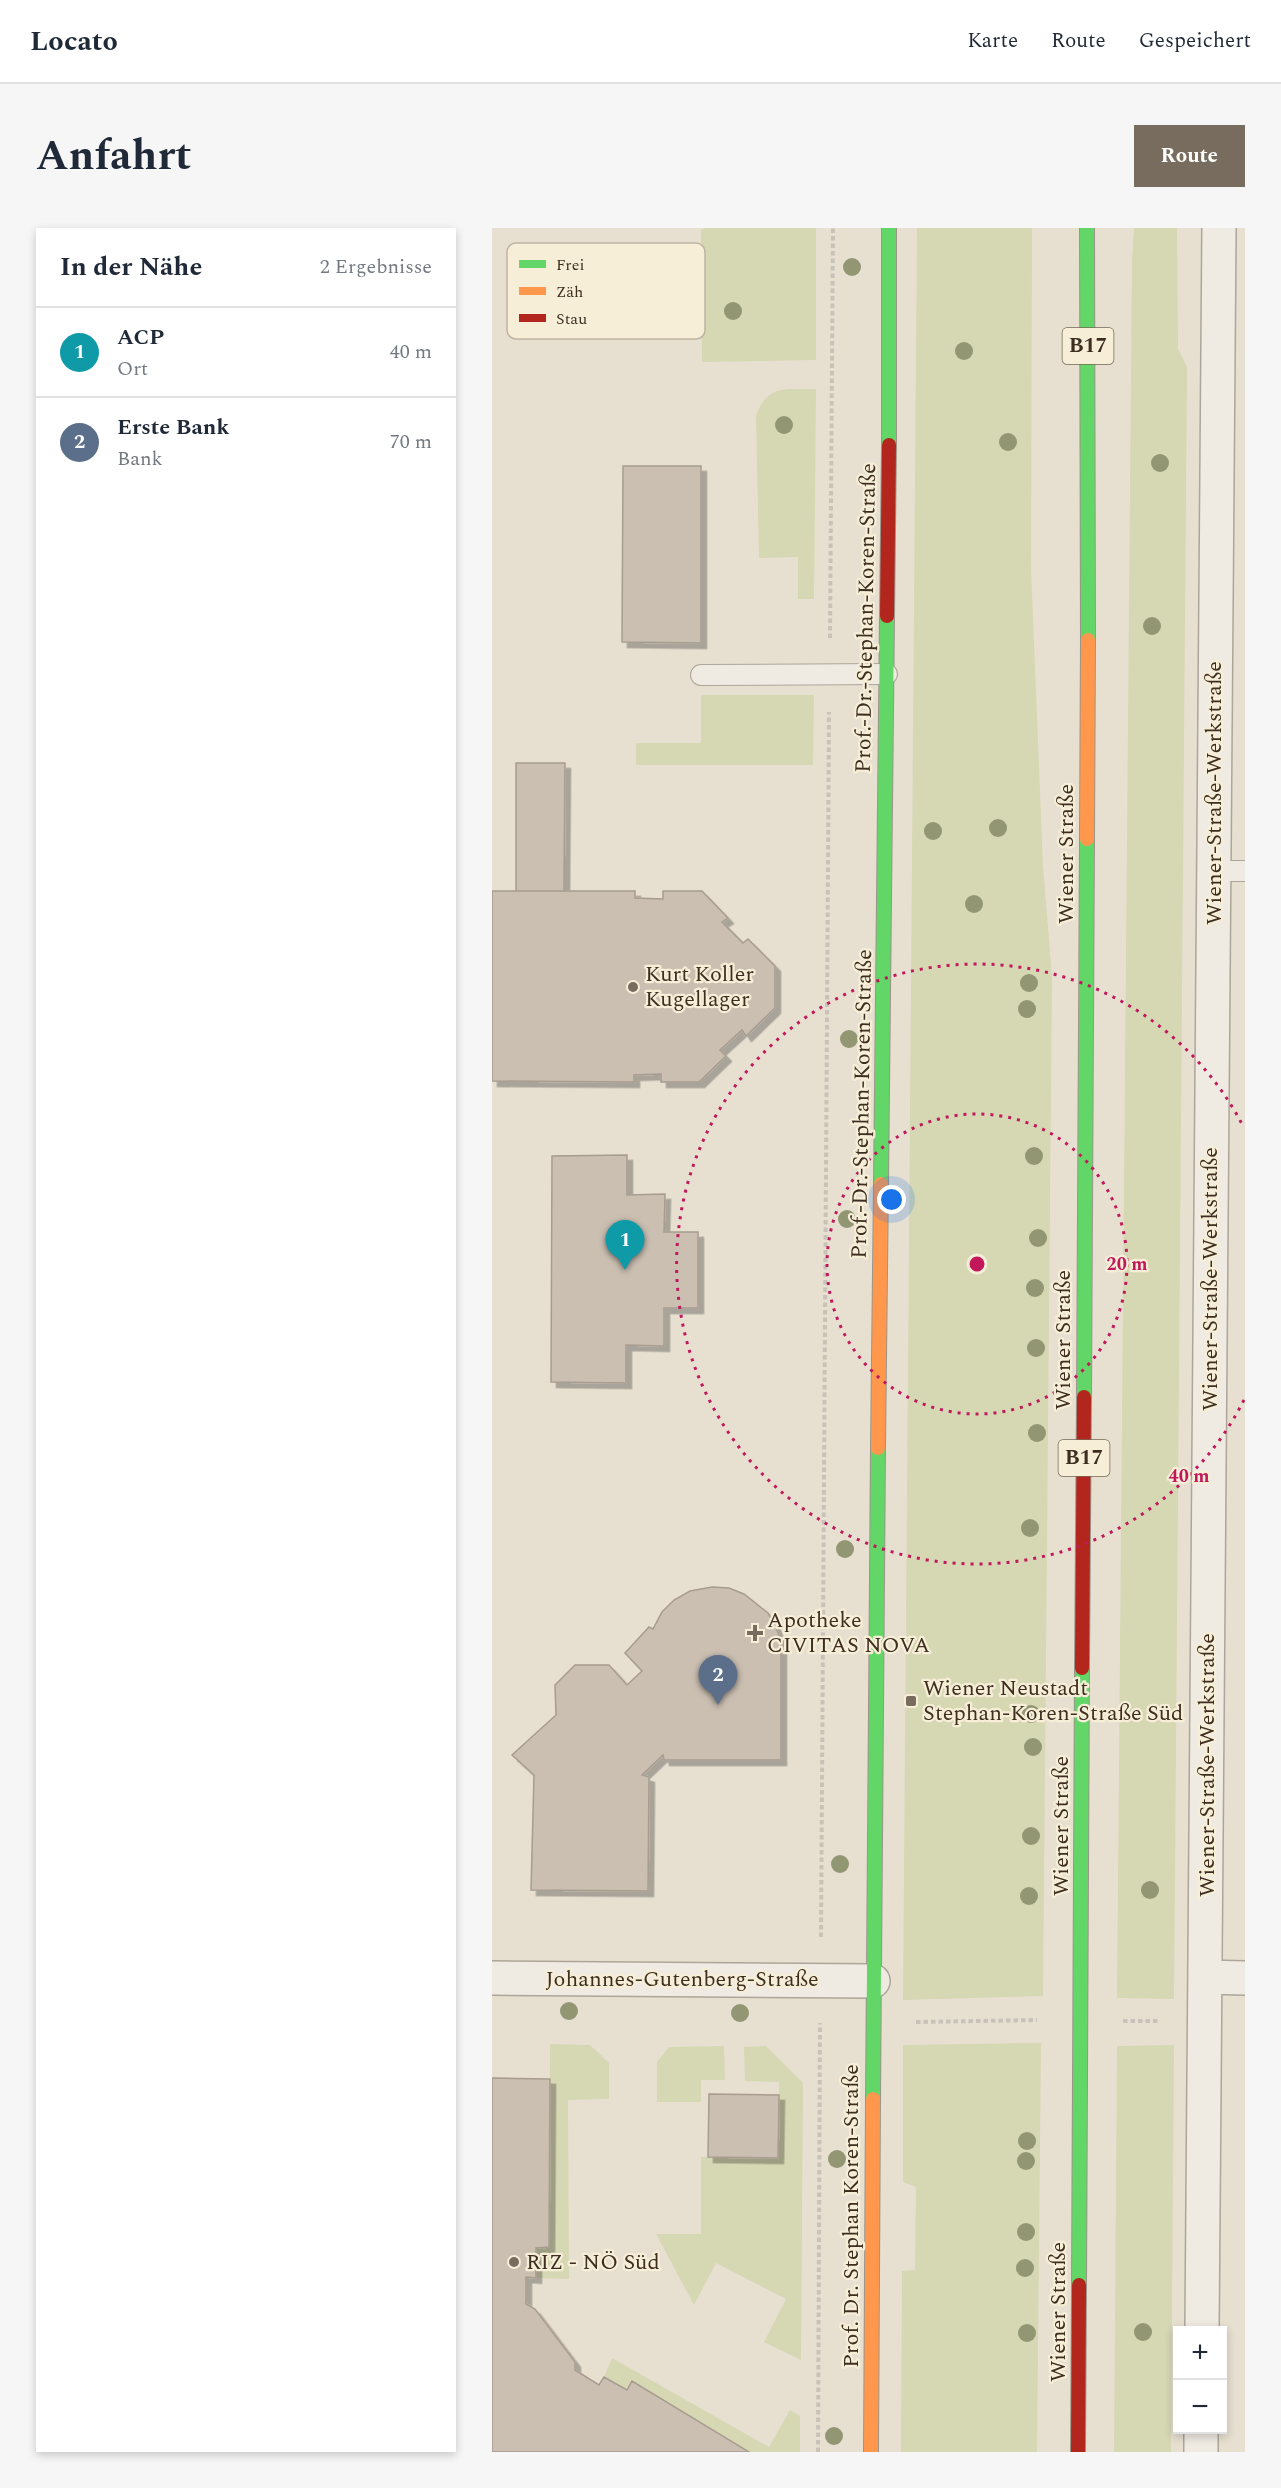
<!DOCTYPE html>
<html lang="de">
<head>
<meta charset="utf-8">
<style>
  :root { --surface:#fff; --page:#f6f6f7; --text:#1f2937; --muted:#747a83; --line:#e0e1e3; --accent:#786c5e }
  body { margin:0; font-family:Spectral,serif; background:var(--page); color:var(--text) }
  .controls { position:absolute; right:18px; bottom:18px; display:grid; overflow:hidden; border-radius:0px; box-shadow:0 3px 9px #0003 }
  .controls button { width:54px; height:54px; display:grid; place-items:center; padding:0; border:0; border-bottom:2px solid var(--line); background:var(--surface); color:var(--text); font:30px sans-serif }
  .you { position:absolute; left:400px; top:972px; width:21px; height:21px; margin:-15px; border:4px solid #fff; border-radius:50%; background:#1a73e8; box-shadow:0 0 0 9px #1a73e833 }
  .badge { display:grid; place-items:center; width:39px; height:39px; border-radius:50%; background:var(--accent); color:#fff; font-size:20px; font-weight:700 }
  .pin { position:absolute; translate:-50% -50px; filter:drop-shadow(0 2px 3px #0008) }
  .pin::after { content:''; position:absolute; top:32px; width:21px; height:18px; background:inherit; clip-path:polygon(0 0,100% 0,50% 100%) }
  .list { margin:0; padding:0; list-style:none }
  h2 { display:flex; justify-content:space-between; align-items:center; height:78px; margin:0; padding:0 24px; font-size:26px }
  h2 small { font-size:20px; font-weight:400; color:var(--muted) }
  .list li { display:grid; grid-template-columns:39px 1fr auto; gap:18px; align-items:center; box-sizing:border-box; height:90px; padding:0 24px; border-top:2px solid var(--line) }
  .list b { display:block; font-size:22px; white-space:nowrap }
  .list p { margin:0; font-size:20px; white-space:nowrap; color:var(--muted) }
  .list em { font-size:20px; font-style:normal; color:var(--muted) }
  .map { position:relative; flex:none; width:753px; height:2224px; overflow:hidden; border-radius:0px }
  header { display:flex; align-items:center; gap:36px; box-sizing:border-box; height:84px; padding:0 30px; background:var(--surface); border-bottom:2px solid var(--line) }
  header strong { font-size:28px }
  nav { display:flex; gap:33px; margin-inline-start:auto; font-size:21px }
  .intro { display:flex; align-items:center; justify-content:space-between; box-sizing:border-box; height:144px; padding:0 36px }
  h1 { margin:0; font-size:42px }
  .button { padding:15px 27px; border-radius:0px; background:var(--accent); color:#fff; font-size:21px; font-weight:700 }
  main { display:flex; gap:36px; padding:0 36px }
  aside { flex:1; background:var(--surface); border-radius:0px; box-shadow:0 3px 9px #0003 }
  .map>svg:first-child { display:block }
</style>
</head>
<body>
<header>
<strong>Locato</strong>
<nav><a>Karte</a><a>Route</a><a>Gespeichert</a></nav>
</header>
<div class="intro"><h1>Anfahrt</h1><a class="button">Route</a></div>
<main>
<aside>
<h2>In der Nähe<small>2 Ergebnisse</small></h2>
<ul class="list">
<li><span class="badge" style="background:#0f9aa8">1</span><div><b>ACP</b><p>Ort</p></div><em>40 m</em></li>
<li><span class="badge" style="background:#5c6f8a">2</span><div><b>Erste Bank</b><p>Bank</p></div><em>70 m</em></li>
</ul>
</aside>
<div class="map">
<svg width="753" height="2224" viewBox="0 0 753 2224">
  <defs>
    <filter id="shadow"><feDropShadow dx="5.5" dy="5.5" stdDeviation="0" flood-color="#0004"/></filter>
  </defs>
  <rect width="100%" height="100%" fill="#e7e0d1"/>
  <!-- green -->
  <path fill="#d6d7b3" d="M 213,0 L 324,0 L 324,132 L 210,134 L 209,2 Z
    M 425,0 L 540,0 L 539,340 L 551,638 L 560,749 L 551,1768 L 411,1772 Z
    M 642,0 L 685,0 L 686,121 L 695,139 L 682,1771 L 625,1770 L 640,32 Z
    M 324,161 L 322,371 L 306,371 L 306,329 L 267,330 L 264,187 C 277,155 294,162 324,161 Z
    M 209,467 L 322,467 L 321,537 L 144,537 L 144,515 L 209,515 Z
    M 549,1815 L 545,2224 L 409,2224 L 410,2043 L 423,2042 L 424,1959 L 411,1954 L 411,1817 Z
    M 58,1816 L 98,1817 L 117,1835 L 117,1871 L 76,1872 L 77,2051 L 44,2050 L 44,2020 L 57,2019 Z
    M 682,1817 L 679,2224 L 622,2224 L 625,1818 Z
    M 232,1818 L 233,1852 L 209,1852 L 209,1874 L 165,1874 L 165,1834 L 177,1819 Z
    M 274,1818 L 311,1855 L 309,2132 L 272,2114 L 294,2071 L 224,2035 L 202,2077 L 164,2006 L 209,2006 L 209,1929 L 286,1930 L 287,1854 L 253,1853 L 252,1819 Z
    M 120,2130 L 277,2219 L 298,2182 L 308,2188 L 308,2224 L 257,2224 L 140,2154 L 135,2162 L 112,2149 Z"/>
  <!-- building -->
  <path fill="#cbbfb2" stroke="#a89c90" stroke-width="1.5" filter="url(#shadow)" d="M 131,238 L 209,238 L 209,415 L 130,414 Z
    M 24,535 L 73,535 L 72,663 L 24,663 Z
    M 0,663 L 143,663 L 143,670 L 171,671 L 171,663 L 210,663 L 236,690 L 230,694 L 251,715 L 256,711 L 283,738 L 283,780 L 254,808 L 250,802 L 228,822 L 234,828 L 207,854 L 169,854 L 169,846 L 142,847 L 142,854 L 0,853 Z
    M 135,927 L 135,967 L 173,966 L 172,1004 L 206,1004 L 206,1080 L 172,1080 L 172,1118 L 134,1117 L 134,1155 L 59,1154 L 60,928 Z
    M 220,1359 L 237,1360 L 252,1366 L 276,1385 L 283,1397 L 289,1413 L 289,1532 L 172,1532 L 171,1527 L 150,1547 L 157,1549 L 156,1663 L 39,1662 L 42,1547 L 20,1527 L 64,1487 L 63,1457 L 83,1437 L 117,1437 L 135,1457 L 150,1443 L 133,1425 L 157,1399 L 161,1401 L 170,1384 L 182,1372 L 198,1363 Z
    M 0,1850 L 58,1851 L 57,2019 L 44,2020 L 44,2050 L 34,2049 L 34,2076 L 43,2081 L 83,2134 L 83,2142 L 107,2157 L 112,2149 L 135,2162 L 140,2153 L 257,2224 L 0,2224 Z
    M 217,1866 L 287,1867 L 286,1930 L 216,1929 Z"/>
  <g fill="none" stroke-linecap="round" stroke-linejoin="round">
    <!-- lane casing -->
    <g stroke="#ada599" stroke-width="22">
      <path id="lane" d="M 209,447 L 395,446
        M 721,643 L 753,643"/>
    </g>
    <!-- street casing -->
    <g stroke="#ada599" stroke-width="36">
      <path id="street" d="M 713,1749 L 753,1750
        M 0,1750 L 381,1753
        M 710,2102 L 727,0
        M 709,2224 L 709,2202"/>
    </g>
    <!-- fast casing -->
    <g stroke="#9c958a" stroke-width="16">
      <path id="fast" d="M 397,0 L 397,217
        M 595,0 L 596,412
        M 389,956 L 395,388
        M 592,1169 L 595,611
        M 381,1871 L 386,1220
        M 587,2057 L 590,1440"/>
    </g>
    <!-- slow casing -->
    <g stroke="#9c958a" stroke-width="16">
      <path id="slow" d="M 595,611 L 596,412
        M 386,1220 L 389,956
        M 379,2224 L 381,1871"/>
    </g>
    <!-- jam casing -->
    <g stroke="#9c958a" stroke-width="16">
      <path id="jam" d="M 395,388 L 397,217
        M 590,1440 L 592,1169
        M 586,2224 L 587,2057"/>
    </g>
    <!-- path -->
    <path stroke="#c8c2b9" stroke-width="4" stroke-dasharray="4.5 3" stroke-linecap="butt" d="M 338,410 L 341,0
      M 329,1709 L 337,484
      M 631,1793 L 668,1793
      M 424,1794 L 545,1792
      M 326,2224 L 328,1795"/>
    <!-- lane -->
    <use href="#lane" stroke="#efebe3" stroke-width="20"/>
    <!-- street -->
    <use href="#street" stroke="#efebe3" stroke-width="33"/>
    <!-- fast -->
    <use href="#fast" stroke="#63d668" stroke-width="14"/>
    <!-- slow -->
    <use href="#slow" stroke="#ff974d" stroke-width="14"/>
    <!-- jam -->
    <use href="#jam" stroke="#b3261e" stroke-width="14"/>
  </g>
  <!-- trees -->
  <g fill="#929673">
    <circle cx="360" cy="39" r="9"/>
    <circle cx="241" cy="83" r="9"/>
    <circle cx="472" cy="123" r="9"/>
    <circle cx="292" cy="197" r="9"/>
    <circle cx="516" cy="214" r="9"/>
    <circle cx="668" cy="235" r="9"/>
    <circle cx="660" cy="398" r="9"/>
    <circle cx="506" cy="600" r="9"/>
    <circle cx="441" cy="603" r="9"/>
    <circle cx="482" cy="676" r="9"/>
    <circle cx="537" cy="755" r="9"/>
    <circle cx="535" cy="781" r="9"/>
    <circle cx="357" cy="811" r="9"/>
    <circle cx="542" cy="928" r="9"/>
    <circle cx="355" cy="991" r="9"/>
    <circle cx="546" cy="1010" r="9"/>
    <circle cx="543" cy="1060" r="9"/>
    <circle cx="544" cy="1120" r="9"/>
    <circle cx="545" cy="1205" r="9"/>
    <circle cx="538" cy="1300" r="9"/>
    <circle cx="353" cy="1321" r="9"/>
    <circle cx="539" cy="1486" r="9"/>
    <circle cx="541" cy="1519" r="9"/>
    <circle cx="539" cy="1608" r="9"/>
    <circle cx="348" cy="1636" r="9"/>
    <circle cx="658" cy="1662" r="9"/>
    <circle cx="537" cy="1668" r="9"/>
    <circle cx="77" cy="1783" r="9"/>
    <circle cx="248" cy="1785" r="9"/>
    <circle cx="535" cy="1913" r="9"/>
    <circle cx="345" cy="1931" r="9"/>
    <circle cx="534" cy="1933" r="9"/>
    <circle cx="534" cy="2004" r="9"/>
    <circle cx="533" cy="2040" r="9"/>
    <circle cx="651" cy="2104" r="9"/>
    <circle cx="535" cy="2105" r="9"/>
    <circle cx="342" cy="2208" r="9"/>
  </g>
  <!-- distance rings -->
  <g fill="none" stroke="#c2185b" stroke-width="3" stroke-dasharray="3 6">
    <circle cx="485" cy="1036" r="150"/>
    <path d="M752 1172A300 300 0 1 1 752 900"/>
  </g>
  <!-- markers -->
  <g fill="#786c5e" stroke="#f7eed8" stroke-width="2">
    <circle cx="141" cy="759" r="6"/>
    <path d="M260 1396h6v6h6v6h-6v6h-6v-6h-6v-6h6z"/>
    <rect x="413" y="1467" width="12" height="12" rx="3"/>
    <circle cx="22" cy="2034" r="6"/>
  </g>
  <g text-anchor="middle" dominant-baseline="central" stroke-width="4.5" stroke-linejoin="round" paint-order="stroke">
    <!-- shield labels -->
    <g fill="#f7eed8" stroke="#756857" stroke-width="1.5">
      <rect x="570.5" y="100" width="51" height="36" rx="4.5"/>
      <rect x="566.5" y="1212" width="51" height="36" rx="4.5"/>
    </g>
    <g font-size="21" font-weight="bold" fill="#3d2e20">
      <text x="596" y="118">B17</text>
      <text x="592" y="1230">B17</text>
    </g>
    <!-- street labels -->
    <g font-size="22" fill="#3d2e20" stroke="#f7eed8">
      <text transform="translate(374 390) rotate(-89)">Prof.-Dr.-Stephan-Koren-Straße</text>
      <text transform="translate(722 565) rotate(-90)">Wiener-Straße-Werkstraße</text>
      <text transform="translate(574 626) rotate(-90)">Wiener Straße</text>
      <text transform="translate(370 876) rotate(-89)">Prof.-Dr.-Stephan-Koren-Straße</text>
      <text transform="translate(718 1051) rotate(-90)">Wiener-Straße-Werkstraße</text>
      <text transform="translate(571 1112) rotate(-90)">Wiener Straße</text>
      <text transform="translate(715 1537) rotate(-90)">Wiener-Straße-Werkstraße</text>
      <text transform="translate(569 1598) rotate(-90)">Wiener Straße</text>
      <text x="190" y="1751">Johannes-Gutenberg-Straße</text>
      <text transform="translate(359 1988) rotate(-90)">Prof. Dr. Stephan Koren-Straße</text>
      <text transform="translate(566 2084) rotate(-90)">Wiener Straße</text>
    </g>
    <!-- poi labels -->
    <g font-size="22" fill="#3d2e20" stroke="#f7eed8" text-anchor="start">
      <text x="153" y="746">Kurt Koller<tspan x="153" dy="25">Kugellager</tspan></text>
      <text x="275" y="1392">Apotheke<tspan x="275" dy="25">CIVITAS NOVA</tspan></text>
      <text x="431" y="1460">Wiener Neustadt<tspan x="431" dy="25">Stephan-Koren-Straße Süd</tspan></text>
      <text x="34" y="2034">RIZ - NÖ Süd</text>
    </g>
  </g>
  <!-- legend -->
  <rect x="15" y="15" width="198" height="96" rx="9" fill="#f7eed8" stroke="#bfb4a1" stroke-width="1.5"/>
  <rect x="27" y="32" width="27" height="8" fill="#63d668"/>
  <rect x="27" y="59" width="27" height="8" fill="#ff974d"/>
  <rect x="27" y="86" width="27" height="8" fill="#b3261e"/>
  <g font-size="16" fill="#3d2e20">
    <text x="64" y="42">Frei</text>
    <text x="64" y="69">Zäh</text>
    <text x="64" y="96">Stau</text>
  </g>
  <circle cx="485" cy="1036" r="9" fill="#c2185b" stroke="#f7eed8" stroke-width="3"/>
  <g font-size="18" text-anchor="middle" font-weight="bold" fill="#c2185b" stroke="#f7eed8" stroke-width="4.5" stroke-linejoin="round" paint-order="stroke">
    <text x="635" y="1042">20 m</text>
    <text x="697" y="1254">40 m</text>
  </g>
</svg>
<div class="controls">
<button>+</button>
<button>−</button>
</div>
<div class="you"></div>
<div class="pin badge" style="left:133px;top:1042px;background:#0f9aa8">1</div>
<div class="pin badge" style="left:226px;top:1477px;background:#5c6f8a">2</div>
</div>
</main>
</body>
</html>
